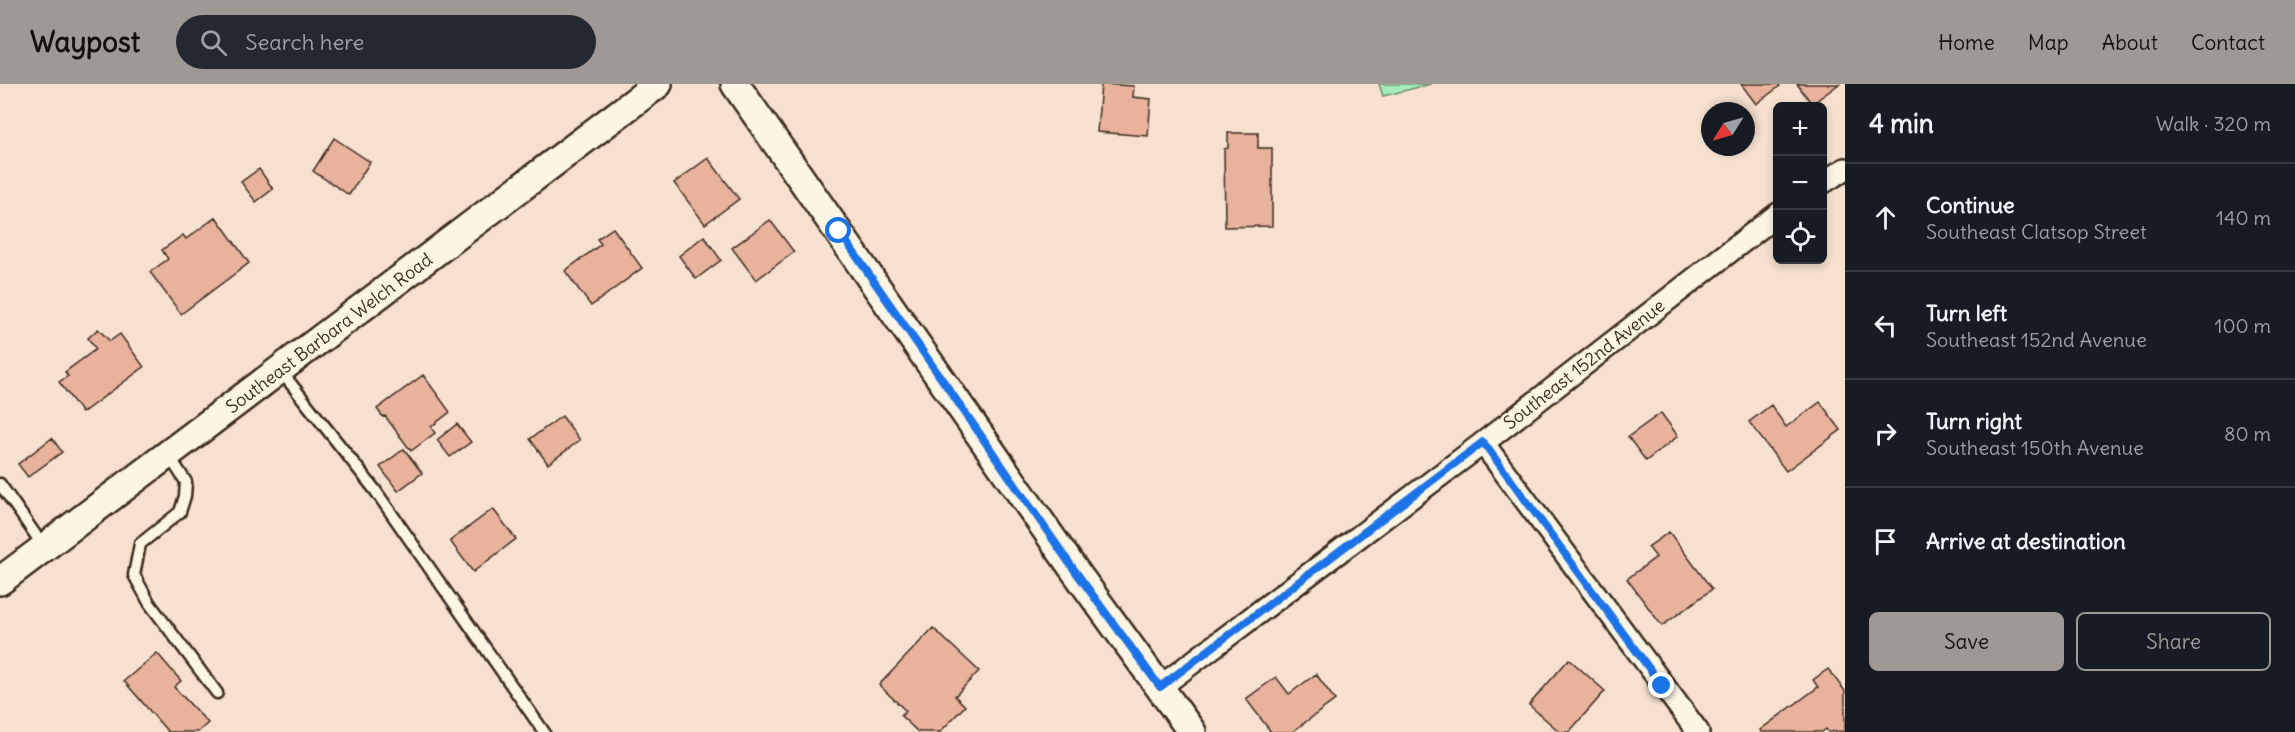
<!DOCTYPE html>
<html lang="en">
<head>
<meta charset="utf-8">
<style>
  :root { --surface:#171b24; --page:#242831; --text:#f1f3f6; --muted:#9ea1a6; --line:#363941; --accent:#9f9995 }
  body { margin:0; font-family:Delius,sans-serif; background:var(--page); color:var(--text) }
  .controls { position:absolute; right:18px; top:18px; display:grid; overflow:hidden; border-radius:9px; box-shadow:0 3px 9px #0003 }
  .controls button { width:54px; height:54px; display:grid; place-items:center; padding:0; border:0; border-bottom:2px solid var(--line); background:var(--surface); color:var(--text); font:30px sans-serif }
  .compass { position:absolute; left:1701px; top:18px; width:54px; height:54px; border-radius:50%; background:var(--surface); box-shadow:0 3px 9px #0003; rotate:233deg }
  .stop { position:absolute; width:18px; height:18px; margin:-14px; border:4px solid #1a73e8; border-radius:50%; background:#fff }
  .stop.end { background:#1a73e8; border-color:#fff; box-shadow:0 2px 6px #0008 }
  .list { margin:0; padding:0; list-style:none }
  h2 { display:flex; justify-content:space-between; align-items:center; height:78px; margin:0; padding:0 24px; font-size:26px }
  h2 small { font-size:20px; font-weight:400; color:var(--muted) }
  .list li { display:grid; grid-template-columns:39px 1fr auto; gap:18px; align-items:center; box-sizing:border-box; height:108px; padding:0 24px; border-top:2px solid var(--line) }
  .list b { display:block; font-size:22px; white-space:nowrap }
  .list p { margin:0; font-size:20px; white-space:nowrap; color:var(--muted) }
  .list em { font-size:20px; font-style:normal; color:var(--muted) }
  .actions { display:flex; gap:12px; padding:18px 24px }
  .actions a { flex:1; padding:14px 0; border:2px solid var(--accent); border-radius:9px; text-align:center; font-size:21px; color:var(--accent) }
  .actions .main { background:var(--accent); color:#111 }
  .icon { flex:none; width:33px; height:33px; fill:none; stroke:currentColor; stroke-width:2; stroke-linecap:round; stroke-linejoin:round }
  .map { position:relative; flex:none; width:1845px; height:648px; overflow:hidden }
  header { display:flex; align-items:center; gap:36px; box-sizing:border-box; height:84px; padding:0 30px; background:var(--accent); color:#111 }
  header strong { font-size:28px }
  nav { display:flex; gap:33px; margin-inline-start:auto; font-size:21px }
  .search { width:420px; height:54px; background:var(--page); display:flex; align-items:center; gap:15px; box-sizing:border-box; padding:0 21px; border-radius:33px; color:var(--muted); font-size:22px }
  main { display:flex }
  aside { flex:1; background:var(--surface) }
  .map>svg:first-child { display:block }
</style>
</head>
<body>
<header>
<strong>Waypost</strong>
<div class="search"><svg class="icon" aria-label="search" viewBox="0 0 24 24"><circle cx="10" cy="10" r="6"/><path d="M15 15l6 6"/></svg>Search here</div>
<nav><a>Home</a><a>Map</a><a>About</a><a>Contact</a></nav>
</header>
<main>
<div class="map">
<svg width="1845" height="648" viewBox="0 0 1845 648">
  <rect width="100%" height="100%" fill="#f6e1cf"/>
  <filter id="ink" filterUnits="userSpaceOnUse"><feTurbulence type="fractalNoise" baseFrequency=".0167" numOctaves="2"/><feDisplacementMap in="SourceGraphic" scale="12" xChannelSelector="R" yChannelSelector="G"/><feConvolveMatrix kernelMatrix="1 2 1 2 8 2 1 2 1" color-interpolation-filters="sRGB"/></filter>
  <g filter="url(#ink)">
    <!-- green -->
    <path fill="#a5eebc" stroke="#708c6d" stroke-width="1.5" d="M 1379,0 L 1431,0 L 1383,12 Z"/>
    <!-- building -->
    <path fill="#e8b29d" stroke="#3b2a1e" stroke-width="1.5" d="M 1101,0 L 1134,2 L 1133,13 L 1151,15 L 1148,52 L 1097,48 Z
      M 1741,0 L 1778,0 L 1780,2 L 1756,20 Z
      M 1797,0 L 1839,0 L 1812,20 Z
      M 1228,49 L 1258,49 L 1258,64 L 1272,64 L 1272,142 L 1225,143 L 1224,65 L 1228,64 Z
      M 334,54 L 370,78 L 349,111 L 313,87 Z
      M 708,74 L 739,115 L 705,140 L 674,99 Z
      M 259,85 L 273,105 L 256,118 L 241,98 Z
      M 216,133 L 249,179 L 181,230 L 150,188 L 168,175 L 162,166 L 183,151 L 186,155 Z
      M 770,136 L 794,168 L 756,196 L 732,164 Z
      M 613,144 L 642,184 L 591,222 L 565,187 L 601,160 L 597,155 Z
      M 704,152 L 721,176 L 696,195 L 679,172 Z
      M 98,245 L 110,257 L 120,250 L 144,283 L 82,329 L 59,298 L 68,292 L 65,288 L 96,265 L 88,254 Z
      M 423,291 L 450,328 L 431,343 L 435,349 L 411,367 L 385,332 L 383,333 L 377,325 Z
      M 1820,318 L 1841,346 L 1786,387 L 1749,338 L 1771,321 L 1786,343 Z
      M 1661,329 L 1678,352 L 1646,377 L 1628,353 Z
      M 562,332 L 580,356 L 548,380 L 530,355 Z
      M 457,340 L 471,358 L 450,373 L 437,356 Z
      M 52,354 L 62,368 L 28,393 L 18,380 Z
      M 404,365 L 422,389 L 398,407 L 380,383 Z
      M 493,425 L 516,455 L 473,488 L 450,457 Z
      M 1669,448 L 1712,505 L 1662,542 L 1627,495 L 1656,473 L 1648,463 Z
      M 933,544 L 979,587 L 955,612 L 965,622 L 940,648 L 918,648 L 901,632 L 906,627 L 879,601 Z
      M 157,569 L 181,597 L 174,603 L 208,639 L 198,648 L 168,648 L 124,597 Z
      M 1569,575 L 1605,607 L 1569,648 L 1560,648 L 1529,621 Z
      M 1828,585 L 1845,607 L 1845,647 L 1828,648 L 1826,645 L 1822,648 L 1761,648 L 1760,646 L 1818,603 L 1813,596 Z
      M 1316,590 L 1335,616 L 1292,648 L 1271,648 L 1246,615 L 1276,593 L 1289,610 Z"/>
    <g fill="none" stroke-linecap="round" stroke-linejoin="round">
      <!-- service casing -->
      <g stroke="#3b2a1e" stroke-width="15">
        <path id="service" d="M 280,286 L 375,406 L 544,648
          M 168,370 L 186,398 L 185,412 L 180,428 L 140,460 L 134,491 L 150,520 L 217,609
          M 0,400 L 44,463"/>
      </g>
      <!-- minor casing -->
      <g stroke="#3b2a1e" stroke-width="26">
        <path id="minor" d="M 1822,99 L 1845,85
          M 1483,359 L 1698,648
          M 1160,603 L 1483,359 L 1778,130"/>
      </g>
      <!-- tertiary casing -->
      <g stroke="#3b2a1e" stroke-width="32">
        <path id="tertiary" d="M 735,0 L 1070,480 L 1192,648
          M 0,497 L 658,0"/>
      </g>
      <!-- service -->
      <use href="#service" stroke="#fcf5e5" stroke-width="10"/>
      <!-- minor -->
      <use href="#minor" stroke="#fcf5e5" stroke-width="21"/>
      <!-- tertiary -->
      <use href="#tertiary" stroke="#fcf5e5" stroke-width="27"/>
    </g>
  </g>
  <g fill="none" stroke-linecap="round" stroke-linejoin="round" filter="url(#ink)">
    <!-- route -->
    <path stroke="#1a73e8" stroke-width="8" d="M 839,147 L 1070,480 L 1160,603 L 1483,358 L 1662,602"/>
  </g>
  <g text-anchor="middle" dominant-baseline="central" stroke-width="4.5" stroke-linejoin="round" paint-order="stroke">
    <!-- street labels -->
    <g font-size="18" fill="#3b2a1e" stroke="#fcf5e5">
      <text transform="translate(329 249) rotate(-37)">Southeast Barbara Welch Road</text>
      <text transform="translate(1584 280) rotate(-38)">Southeast 152nd Avenue</text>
    </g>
  </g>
</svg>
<div class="controls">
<button>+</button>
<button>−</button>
<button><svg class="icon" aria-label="locate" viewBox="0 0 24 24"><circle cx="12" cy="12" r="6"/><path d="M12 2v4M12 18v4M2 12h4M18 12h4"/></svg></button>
</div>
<svg class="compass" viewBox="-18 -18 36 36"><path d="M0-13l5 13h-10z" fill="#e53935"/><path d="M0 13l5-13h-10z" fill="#9ea1a6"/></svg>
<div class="stop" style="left:839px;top:147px"></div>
<div class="stop end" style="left:1662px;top:602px"></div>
</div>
<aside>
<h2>4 min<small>Walk · 320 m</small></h2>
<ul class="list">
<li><svg class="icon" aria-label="ahead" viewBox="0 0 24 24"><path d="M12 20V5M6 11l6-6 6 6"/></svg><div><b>Continue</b><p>Southeast Clatsop Street</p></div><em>140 m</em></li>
<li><svg class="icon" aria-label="left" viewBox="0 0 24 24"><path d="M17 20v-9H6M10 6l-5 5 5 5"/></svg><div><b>Turn left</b><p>Southeast 152nd Avenue</p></div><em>100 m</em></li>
<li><svg class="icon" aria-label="right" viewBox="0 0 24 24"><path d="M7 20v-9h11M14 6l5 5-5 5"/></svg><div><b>Turn right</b><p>Southeast 150th Avenue</p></div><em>80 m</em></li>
<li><svg class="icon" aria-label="arrive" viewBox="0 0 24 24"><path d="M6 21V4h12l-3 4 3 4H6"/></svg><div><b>Arrive at destination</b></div></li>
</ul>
<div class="actions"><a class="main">Save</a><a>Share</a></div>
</aside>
</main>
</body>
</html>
